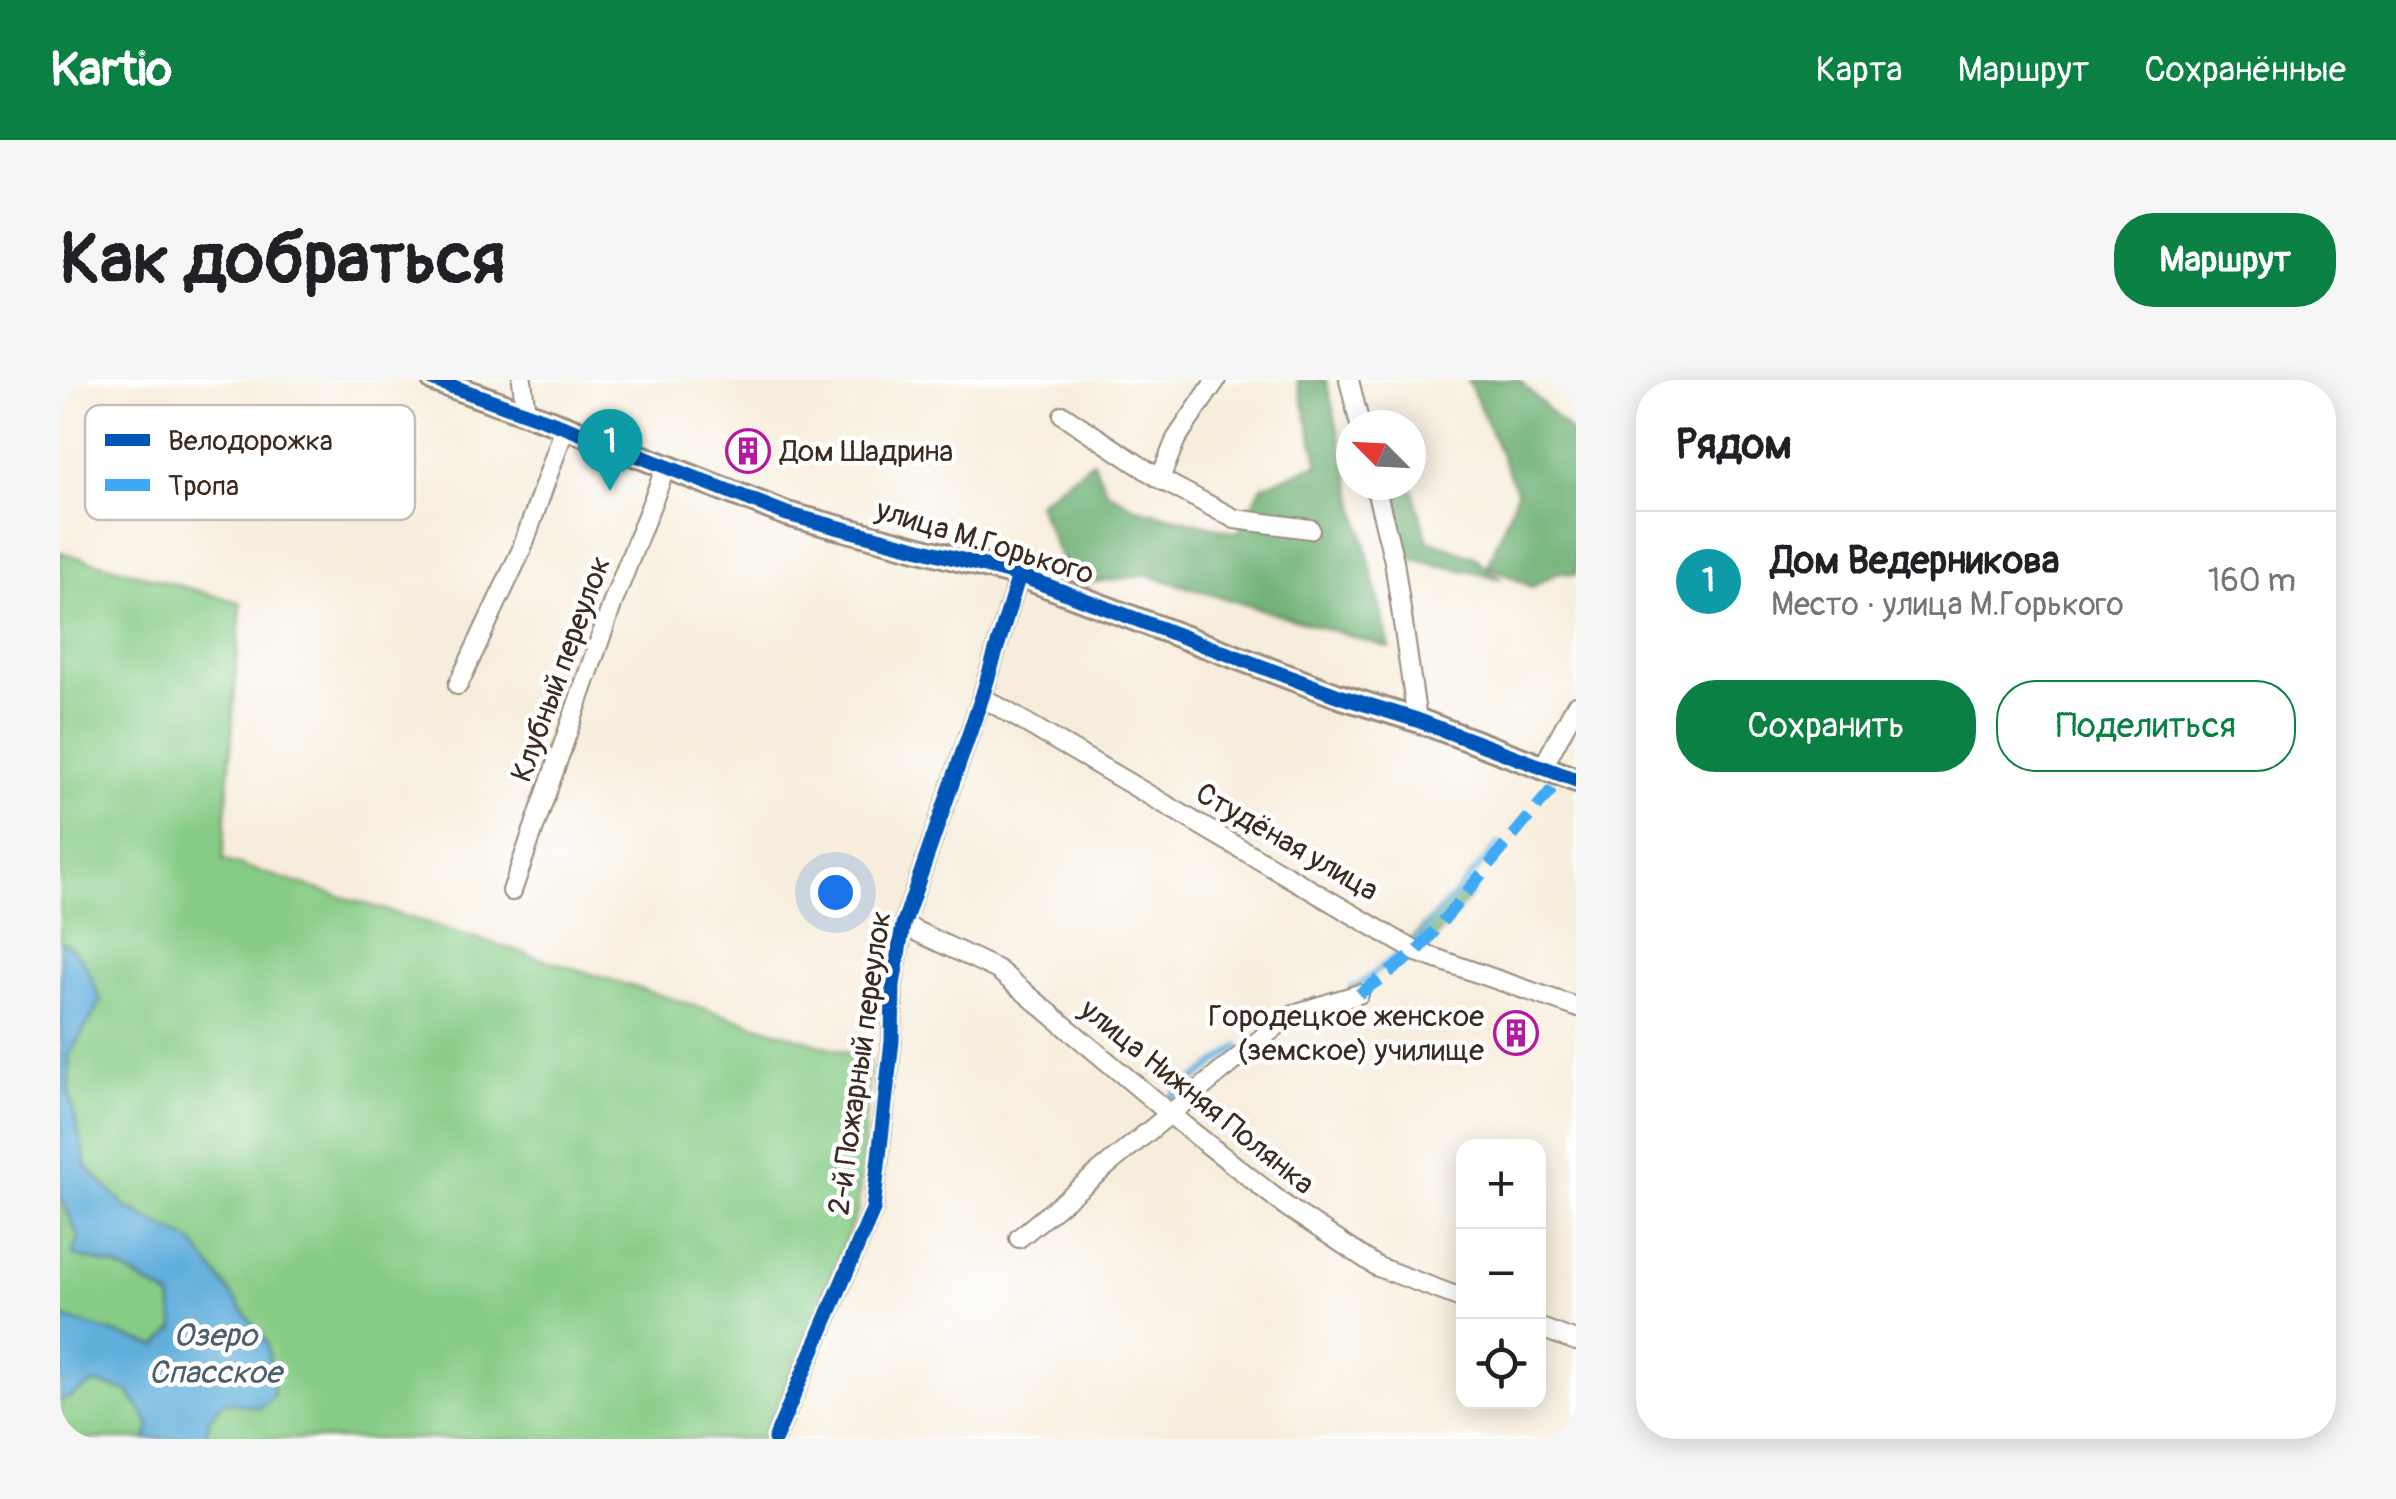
<!DOCTYPE html>
<html lang="ru">
<head>
<meta charset="utf-8">
<style>
  :root { --surface:#fff; --page:#f6f6f6; --text:#202124; --muted:#757577; --line:#e0e0e0; --accent:#0b8043 }
  body { margin:0; font-family:Pangolin,sans-serif; background:var(--page); color:var(--text) }
  .controls { position:absolute; right:30px; bottom:30px; display:grid; overflow:hidden; border-radius:20px; box-shadow:0 5px 25px #0003 }
  .controls button { width:90px; height:90px; display:grid; place-items:center; padding:0; border:0; border-bottom:2px solid var(--line); background:var(--surface); color:var(--text); font:50px sans-serif }
  .compass { position:absolute; left:1276px; top:30px; width:90px; height:90px; border-radius:50%; background:var(--surface); box-shadow:0 5px 25px #0003; rotate:294deg }
  .you { position:absolute; left:775px; top:512px; width:35px; height:35px; margin:-25px; border:8px solid #fff; border-radius:50%; background:#1a73e8; box-shadow:0 0 0 15px #1a73e833 }
  .badge { display:grid; place-items:center; width:65px; height:65px; border-radius:50%; background:var(--accent); color:#fff; font-size:32px; font-weight:700 }
  .pin { position:absolute; translate:-50% -82px; filter:drop-shadow(0 2px 5px #0008) }
  .pin::after { content:''; position:absolute; top:52px; width:35px; height:30px; background:inherit; clip-path:polygon(0 0,100% 0,50% 100%) }
  .list { margin:0; padding:0; list-style:none }
  h2 { display:flex; justify-content:space-between; align-items:center; height:130px; margin:0; padding:0 40px; font-size:42px }
  h2 small { font-size:32px; font-weight:400; color:var(--muted) }
  .list li { display:grid; grid-template-columns:65px 1fr auto; gap:30px; align-items:center; box-sizing:border-box; height:140px; padding:0 40px; border-top:2px solid var(--line) }
  .list b { display:block; font-size:38px; white-space:nowrap }
  .list p { margin:0; font-size:32px; white-space:nowrap; color:var(--muted) }
  .list em { font-size:32px; font-style:normal; color:var(--muted) }
  .actions { display:flex; gap:20px; padding:30px 40px }
  .actions a { flex:1; padding:22px 0; border:2px solid var(--accent); border-radius:40px; text-align:center; font-size:35px; color:var(--accent) }
  .actions .main { background:var(--accent); color:#fff }
  .icon { flex:none; width:55px; height:55px; fill:none; stroke:currentColor; stroke-width:2; stroke-linecap:round; stroke-linejoin:round }
  .map { position:relative; flex:none; width:1516px; height:1059px; overflow:hidden; border-radius:40px }
  header { display:flex; align-items:center; gap:60px; box-sizing:border-box; height:140px; padding:0 50px; background:var(--accent); color:#fff }
  header strong { font-size:48px }
  nav { display:flex; gap:55px; margin-inline-start:auto; font-size:35px }
  .intro { display:flex; align-items:center; justify-content:space-between; box-sizing:border-box; height:240px; padding:0 60px }
  h1 { margin:0; font-size:70px }
  .button { padding:25px 45px; border-radius:40px; background:var(--accent); color:#fff; font-size:35px; font-weight:700 }
  main { display:flex; gap:60px; padding:0 60px }
  aside { flex:1; background:var(--surface); border-radius:40px; box-shadow:0 5px 25px #0003 }
  .map>svg:first-child { display:block }
</style>
</head>
<body>
<header>
<strong>Kartio</strong>
<nav><a>Карта</a><a>Маршрут</a><a>Сохранённые</a></nav>
</header>
<div class="intro"><h1>Как добраться</h1><a class="button">Маршрут</a></div>
<main>
<div class="map">
<svg width="1516" height="1059" viewBox="0 0 1516 1059">
  <rect width="100%" height="100%" fill="#fff"/>
  <filter id="ink" filterUnits="userSpaceOnUse"><feTurbulence type="fractalNoise" baseFrequency=".01" numOctaves="2"/><feDisplacementMap in="SourceGraphic" scale="20" xChannelSelector="R" yChannelSelector="G"/><feConvolveMatrix kernelMatrix="1 2 1 2 8 2 1 2 1" color-interpolation-filters="sRGB"/></filter>
  <filter id="wash" filterUnits="userSpaceOnUse"><feTurbulence type="fractalNoise" baseFrequency=".0048" numOctaves="4" result="noise"/><feDisplacementMap in="SourceGraphic" scale="40" xChannelSelector="R" yChannelSelector="G"/><feGaussianBlur stdDeviation="2.25" result="paint"/><feColorMatrix in="noise" values="0 0 0 0 0 0 0 0 0 0 0 0 0 0 0 0 0 1.4 0 .05"/><feComposite in="paint" operator="in"/></filter>
  <g filter="url(#wash)">
    <rect width="100%" height="100%" fill="#f7eddc"/>
    <!-- green -->
    <path fill="#87cc86" stroke="#617b52" stroke-width="2.5" d="M 0,172 L 181,223 L 163,480 L 810,680 L 798,829 L 703,1059 L 145,1059 L 149,1039 L 164,1021 L 200,1028 L 165,909 L 133,862 L 66,827 L 27,788 L 9,713 L 9,675 L 41,622 L 10,566 L 0,561 Z
      M 0,814 L 19,858 L 12,875 L 58,887 L 111,918 L 115,948 L 97,966 L 0,937 Z
      M 35,1003 L 68,1011 L 90,1044 L 86,1059 L 0,1059 L 0,1022 Z"/>
    <!-- forest -->
    <path fill="#6db073" stroke="#546d48" stroke-width="2.5" d="M 1237,0 L 1266,0 L 1330,268 L 1087,195 L 1027,203 L 1002,182 L 977,123 L 1033,81 L 1046,110 L 1076,128 L 1178,153 L 1202,106 L 1259,84 Z
      M 1408,0 L 1459,0 L 1516,58 L 1516,195 L 1499,192 L 1472,207 L 1428,186 L 1457,112 Z
      M 1319,105 L 1351,105 L 1368,160 L 1415,177 L 1439,198 L 1336,176 Z
      M 1412,514 L 1367,569 L 1349,562 L 1392,515 Z"/>
    <!-- water -->
    <path fill="#61afdb" stroke="#4e6c7c" stroke-width="2.5" d="M 0,561 C 25,574 32,597 41,622 L 9,675 L 9,713 L 27,787 L 66,827 L 133,862 L 207,963 L 214,1015 L 200,1028 L 164,1021 L 149,1039 L 145,1059 L 86,1059 L 90,1044 L 68,1011 L 35,1003 L 0,1022 L 0,937 L 97,966 L 115,948 L 111,917 L 58,887 L 12,875 L 19,858 L 0,814 Z"/>
    <g fill="none" stroke-linecap="round" stroke-linejoin="round">
      <!-- stream -->
      <path stroke="#61afdb" stroke-width="6" d="M 1291,608 L 1299,605 L 1355,561 L 1439,464
        M 1110,718 L 1179,666"/>
    </g>
  </g>
  <g filter="url(#ink)">
    <g fill="none" stroke-linecap="round" stroke-linejoin="round">
      <!-- minor casing -->
      <g stroke="#998c7d" stroke-width="22">
        <path id="minor" d="M 462,0 L 466,33
          M 1289,0 L 1300,45
          M 1003,35 L 1100,99 L 1175,139 L 1250,149
          M 1100,99 L 1116,59 L 1156,0
          M 1315,105 L 1334,181 L 1357,340
          M 398,305 L 461,171 L 505,47
          M 922,317 L 1357,572 L 1516,627
          M 1483,387 L 1516,325
          M 452,511 L 553,222 L 606,87
          M 843,545 L 938,590 L 1122,744 L 1227,827 L 1318,887 L 1404,919
          M 959,858 L 1230,635 L 1299,614
          M 1478,947 L 1516,961
          M 715,1059 L 813,830 L 832,661 L 833,605 L 843,545 L 922,317 L 959,195"/>
      </g>
      <!-- tertiary casing -->
      <g stroke="#998c7d" stroke-width="28">
        <path id="tertiary" d="M 374,0 L 505,47 L 727,134 L 959,195 L 1279,316 L 1357,340 L 1516,400"/>
      </g>
      <!-- minor -->
      <use href="#minor" stroke="#fff" stroke-width="18"/>
      <!-- tertiary -->
      <use href="#tertiary" stroke="#fff" stroke-width="22"/>
      <!-- quiet -->
      <path stroke="#3fa9f5" stroke-width="12" stroke-dasharray="25 12" stroke-linecap="butt" d="M 1299,614 L 1357,572 L 1502,397"/>
      <!-- cycleway casing -->
      <g stroke="#fff" stroke-width="21">
        <path id="cycleway" d="M 374,0 L 505,47 L 727,134 L 959,195 L 1279,316 L 1357,340 L 1516,400
          M 715,1059 L 813,830 L 832,661 L 833,605 L 843,545 L 922,317 L 959,195"/>
      </g>
      <!-- cycleway -->
      <use href="#cycleway" stroke="#0057b8" stroke-width="15"/>
    </g>
  </g>
  <!-- icons -->
  <defs>
    <g id="building-ring" transform="scale(2.25)"><circle r="9.5" fill="#fff" stroke="#b5179e" stroke-width="1.5"/><path d="M-4-6H4V6H1V3H-1V6H-4ZM-2.5-4.3h1.7v1.8h-1.7ZM.8-4.3h1.7v1.8H.8ZM-2.5-1h1.7V.8h-1.7ZM.8-1h1.7V.8H.8Z" fill="#b5179e"/></g>
  </defs>
  <g fill-rule="evenodd">
    <use href="#building-ring" x="688" y="71"/>
    <use href="#building-ring" x="1456" y="653"/>
  </g>
  <g text-anchor="middle" dominant-baseline="central" stroke-width="9" stroke-linejoin="round" paint-order="stroke">
    <!-- poi labels -->
    <g font-size="30" fill="#3b2a1e" stroke="#fff" text-anchor="start">
      <text x="720" y="71">Дом Шадрина</text>
      <text x="1424" y="636" text-anchor="end">Городецкое женское<tspan x="1424" dy="34">(земское) училище</tspan></text>
    </g>
    <!-- street labels -->
    <g font-size="30" fill="#3b2a1e" stroke="#fff">
      <text transform="translate(925 162) rotate(17)">улица М.Горького</text>
      <text transform="translate(501 289) rotate(-70)">Клубный переулок</text>
      <text transform="translate(1227 462) rotate(30)">Студёная улица</text>
      <text transform="translate(800 683) rotate(-82)">2-й Пожарный переулок</text>
      <text transform="translate(1137 717) rotate(39)">улица Нижняя Полянка</text>
    </g>
    <!-- water labels -->
    <g font-size="32" font-style="italic" fill="#4a5f6a" stroke="#fff">
      <text x="155" y="956">Озеро<tspan x="155" dy="37">Спасское</tspan></text>
    </g>
  </g>
  <!-- legend -->
  <rect x="25" y="25" width="330" height="115" rx="15" fill="#fff" stroke="#c4bfbc" stroke-width="2.5"/>
  <rect x="45" y="54" width="45" height="12" fill="#0057b8"/>
  <rect x="45" y="99" width="45" height="12" fill="#3fa9f5"/>
  <g font-size="28" fill="#3b2a1e">
    <text x="108" y="70">Велодорожка</text>
    <text x="108" y="115">Тропа</text>
  </g>
</svg>
<div class="controls">
<button>+</button>
<button>−</button>
<button><svg class="icon" aria-label="locate" viewBox="0 0 24 24"><circle cx="12" cy="12" r="6"/><path d="M12 2v4M12 18v4M2 12h4M18 12h4"/></svg></button>
</div>
<svg class="compass" viewBox="-18 -18 36 36"><path d="M0-13l5 13h-10z" fill="#e53935"/><path d="M0 13l5-13h-10z" fill="#757577"/></svg>
<div class="you"></div>
<div class="pin badge" style="left:550px;top:111px;background:#0f9aa8">1</div>
</div>
<aside>
<h2>Рядом<small></small></h2>
<ul class="list">
<li><span class="badge" style="background:#0f9aa8">1</span><div><b>Дом Ведерникова</b><p>Место · улица М.Горького</p></div><em>160 m</em></li>
</ul>
<div class="actions"><a class="main">Сохранить</a><a>Поделиться</a></div>
</aside>
</main>
</body>
</html>
